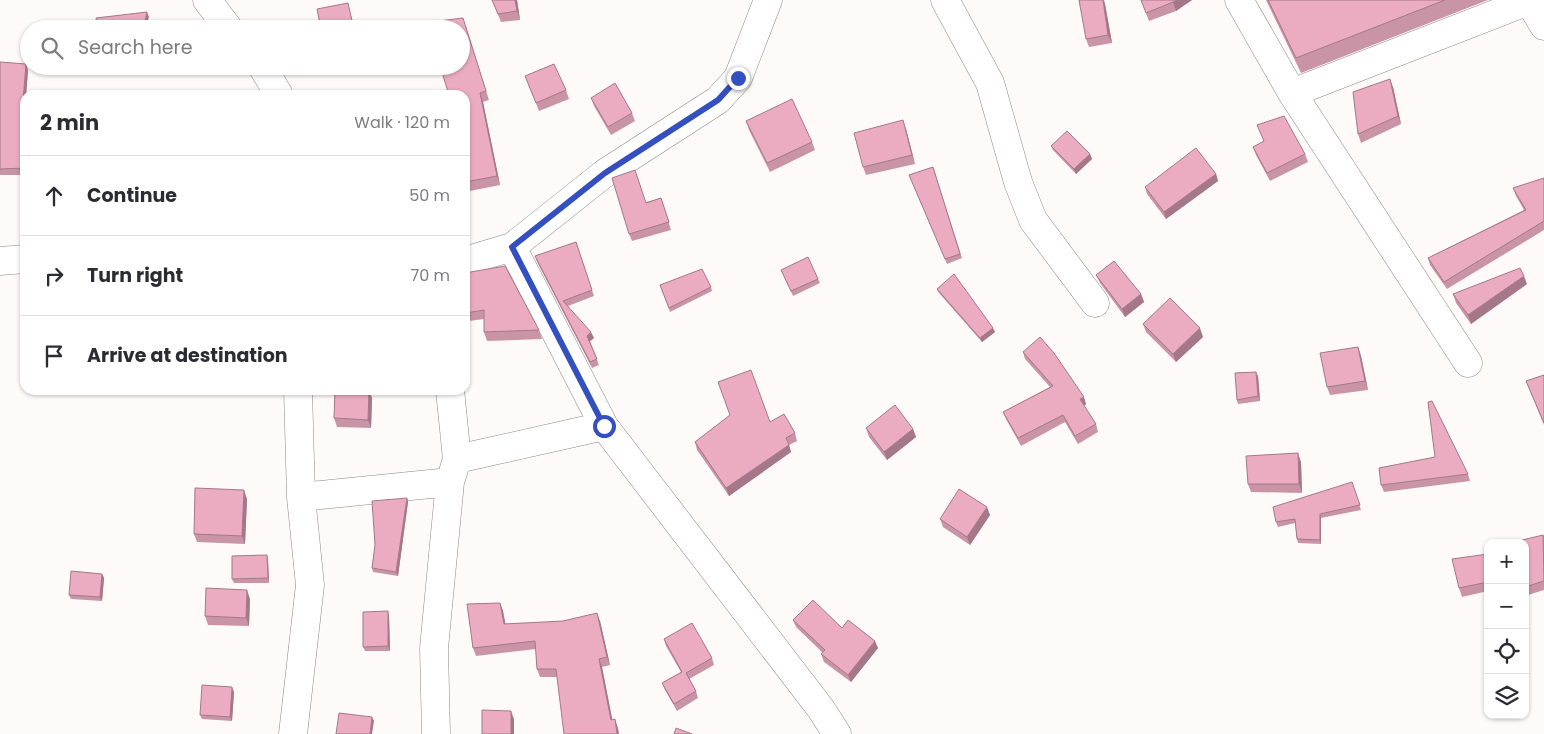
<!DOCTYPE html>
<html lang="en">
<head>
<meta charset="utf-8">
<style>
  :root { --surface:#fff; --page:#f7f7f7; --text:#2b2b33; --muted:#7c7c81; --line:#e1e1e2 }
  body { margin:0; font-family:Poppins,sans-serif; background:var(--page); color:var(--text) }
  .controls { position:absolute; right:15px; bottom:15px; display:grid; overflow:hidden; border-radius:10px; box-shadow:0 1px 4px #0004 }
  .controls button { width:45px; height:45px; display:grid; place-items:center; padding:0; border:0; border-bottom:1px solid var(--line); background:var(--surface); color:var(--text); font:25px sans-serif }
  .stop { position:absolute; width:15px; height:15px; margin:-11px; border:4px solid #344fc0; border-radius:50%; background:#fff }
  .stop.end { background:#344fc0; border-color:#fff; box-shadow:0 1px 5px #0008 }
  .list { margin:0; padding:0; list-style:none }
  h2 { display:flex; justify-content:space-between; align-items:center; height:65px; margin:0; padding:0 20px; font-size:21px }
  h2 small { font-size:16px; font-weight:400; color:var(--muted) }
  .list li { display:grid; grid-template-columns:32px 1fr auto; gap:15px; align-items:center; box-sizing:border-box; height:80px; padding:0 20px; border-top:1px solid var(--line) }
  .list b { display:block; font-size:19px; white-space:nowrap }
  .list em { font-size:16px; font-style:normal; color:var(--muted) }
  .icon { flex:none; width:28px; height:28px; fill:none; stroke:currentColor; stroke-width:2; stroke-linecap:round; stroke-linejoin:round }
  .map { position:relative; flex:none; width:1544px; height:734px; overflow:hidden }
  .search { position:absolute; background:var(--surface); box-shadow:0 1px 4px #0004; left:20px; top:20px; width:450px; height:55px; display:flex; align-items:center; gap:12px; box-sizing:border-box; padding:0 18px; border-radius:28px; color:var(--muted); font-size:19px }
  .panel { position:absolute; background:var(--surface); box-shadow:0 1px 4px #0004; left:20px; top:90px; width:450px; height:305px; border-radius:15px }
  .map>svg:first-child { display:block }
</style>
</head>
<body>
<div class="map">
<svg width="1544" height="734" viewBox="0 0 1544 734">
  <rect width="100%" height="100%" fill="#fffafa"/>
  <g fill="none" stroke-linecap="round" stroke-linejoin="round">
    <!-- minor casing -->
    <g stroke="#908686" stroke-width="29">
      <path id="minor" d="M 207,0 L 229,29
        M 945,0 L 990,83 L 1018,182 L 1033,220 L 1095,303
        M 1239,0 L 1292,93 L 1468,363
        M 1529,1 L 1544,26
        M 262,66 L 279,95
        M 1292,93 L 1531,0
        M 512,247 L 604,426 L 821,709 L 837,734
        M 0,261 L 25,259
        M 465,261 L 512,247 L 605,173 L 718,100 L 738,78 L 768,0
        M 457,459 L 604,426
        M 301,497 L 450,482
        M 293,734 L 310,585 L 301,497 L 298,390
        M 436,734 L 434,648 L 450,482 L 457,459 L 450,390"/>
    </g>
    <!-- minor -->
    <use href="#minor" stroke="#fff" stroke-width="28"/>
  </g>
  <!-- wall -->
  <path fill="#ca94a7" d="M 492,0 L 517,0 L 520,20 L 501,22 Z
    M 1141,0 L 1192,0 L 1176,11 L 1149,21 Z
    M 1266,0 L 1488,0 L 1301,73 Z
    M 1105,4 L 1112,43 L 1089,47 L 1086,39 Z
    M 466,27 L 489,100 L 483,102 L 500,185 L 465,192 L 465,95 L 441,67 L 408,71 L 407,66 L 461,66 Z
    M 0,62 L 28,70 L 24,126 L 25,126 L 25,175 L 0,175 Z
    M 525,76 L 566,90 L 569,99 L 539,111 Z
    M 1393,87 L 1401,124 L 1361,143 L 1358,134 Z
    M 591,98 L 632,113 L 635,121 L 611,135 L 594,106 Z
    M 746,121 L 812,142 L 815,150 L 770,172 L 749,130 Z
    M 1257,125 L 1305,154 L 1308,162 L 1270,181 L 1256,155 L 1253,147 L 1264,141 Z
    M 906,129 L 915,164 L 866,175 L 863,167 Z
    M 1051,146 L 1090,154 L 1092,159 L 1076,174 L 1053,150 Z
    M 933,167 L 962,258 L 947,264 L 909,175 Z
    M 1216,174 L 1218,181 L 1166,219 L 1147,194 L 1145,187 Z
    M 1544,178 L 1544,230 L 1447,289 L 1430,265 L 1428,258 L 1524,210 L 1516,196 L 1513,188 Z
    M 661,198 L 671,230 L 632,241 L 629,234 L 646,202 Z
    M 576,242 L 594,296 L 568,306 L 594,338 L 590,341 L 599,365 L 592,368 L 537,262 L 535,256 Z
    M 781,270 L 818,279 L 820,283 L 793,296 Z
    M 465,273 L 539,330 L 542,339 L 487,341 L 484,332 L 484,319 L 469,321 L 466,313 Z
    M 1096,275 L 1141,294 L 1144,302 L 1125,317 L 1100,283 Z
    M 1527,284 L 1471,324 L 1456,303 L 1453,294 Z
    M 660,285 L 711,287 L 712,291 L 670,312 Z
    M 937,289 L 995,332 L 982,342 L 939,293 Z
    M 1143,324 L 1203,337 L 1176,362 L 1146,332 Z
    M 1358,347 L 1361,356 L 1368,390 L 1330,395 L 1327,387 Z
    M 1023,352 L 1086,404 L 1084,406 L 1096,424 L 1098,432 L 1078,444 L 1065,422 L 1021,446 L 1006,419 L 1003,412 L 1050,387 L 1025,359 Z
    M 1544,375 L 1544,425 L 1526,381 Z
    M 1258,376 L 1260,401 L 1238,404 L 1237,400 Z
    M 372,398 L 371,428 L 337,427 L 334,418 Z
    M 770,422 L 795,433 L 797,441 L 789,445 L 791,452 L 729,496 L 697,450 L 695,442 Z
    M 866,428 L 913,429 L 916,437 L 887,460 L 869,437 Z
    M 1301,462 L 1302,493 L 1251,492 L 1248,484 Z
    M 1468,474 L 1470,481 L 1384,492 L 1381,485 Z
    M 1352,482 L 1361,510 L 1321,518 L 1321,544 L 1298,543 L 1297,539 L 1295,523 L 1278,527 L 1276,522 Z
    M 407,498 L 408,502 L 398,576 L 373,572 L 372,568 Z
    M 247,499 L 245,544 L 197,542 L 194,534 Z
    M 990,515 L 970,545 L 943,527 L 940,519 Z
    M 1544,535 L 1544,590 L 1525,596 L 1525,543 Z
    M 1488,554 L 1488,591 L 1462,597 L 1459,588 Z
    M 267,555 L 268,560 L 269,583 L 234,583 L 232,579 Z
    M 102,574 L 104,578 L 102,601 L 71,599 L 69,595 Z
    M 250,599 L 249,626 L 208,625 L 205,616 Z
    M 500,603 L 503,611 L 505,624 L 600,621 L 610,665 L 602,667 L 612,720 L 618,728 L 557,677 L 540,677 L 537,669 L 536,649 L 476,656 L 473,648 Z
    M 389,616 L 390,651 L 365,651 L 363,647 Z
    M 793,620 L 842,628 L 878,648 L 851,682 L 824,662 L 821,654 L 823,653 L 796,627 Z
    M 664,639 L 712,658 L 714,665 L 689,679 L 696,691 L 698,698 L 677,711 L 665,690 L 662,683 L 681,672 L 666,646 Z
    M 234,692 L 232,721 L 202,719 L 200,715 Z"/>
  <!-- shaded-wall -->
  <path fill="#a47888" d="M 515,0 L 517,0 L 520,20 L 517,11 Z
    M 1103,0 L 1104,0 L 1105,4 L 1112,43 L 1108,35 Z
    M 1177,0 L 1192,0 L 1176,11 L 1173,2 Z
    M 147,12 L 149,17 L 145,29 L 143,29 Z
    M 26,64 L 28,70 L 26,95 L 25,95 L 25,113 L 24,132 L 21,126 Z
    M 1390,79 L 1393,87 L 1401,124 L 1398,116 Z
    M 480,93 L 483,102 L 500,185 L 497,176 Z
    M 903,120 L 906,129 L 915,164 L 912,155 Z
    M 1090,154 L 1092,159 L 1076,174 L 1074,169 Z
    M 1216,174 L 1218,181 L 1166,219 L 1164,212 Z
    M 1524,276 L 1527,284 L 1471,324 L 1468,315 Z
    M 1141,294 L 1144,302 L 1125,317 L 1122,309 Z
    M 993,328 L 995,332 L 982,342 L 980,338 Z
    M 1200,328 L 1203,337 L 1176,362 L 1173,354 Z
    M 591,332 L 594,338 L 589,342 L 587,336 Z
    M 1358,347 L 1361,356 L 1368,390 L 1365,381 Z
    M 1256,372 L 1258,376 L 1260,401 L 1258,396 Z
    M 369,390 L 372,398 L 371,428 L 368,420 Z
    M 1084,397 L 1086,404 L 1083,407 L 1080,399 Z
    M 913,429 L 916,437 L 887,460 L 884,452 Z
    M 789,445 L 791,452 L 729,496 L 726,488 Z
    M 1298,453 L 1301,462 L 1302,493 L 1299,484 Z
    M 244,490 L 247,499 L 245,544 L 242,536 Z
    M 407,498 L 408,502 L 398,576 L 396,572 Z
    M 987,507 L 990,515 L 970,545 L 967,537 Z
    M 1320,514 L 1321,518 L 1321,544 L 1320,540 Z
    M 267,555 L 268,560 L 269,583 L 268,578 Z
    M 102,574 L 104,578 L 102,601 L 100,597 Z
    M 247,590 L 250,599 L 249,626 L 246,618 Z
    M 500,603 L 503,611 L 507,632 L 504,624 Z
    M 388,611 L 389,616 L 390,651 L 388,646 Z
    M 597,613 L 600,621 L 610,665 L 607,657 Z
    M 875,641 L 878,648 L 851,682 L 848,675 Z
    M 599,659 L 602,667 L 614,728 L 611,720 Z
    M 232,687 L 234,692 L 232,721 L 230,717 Z
    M 511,711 L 514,719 L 514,734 L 511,734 Z
    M 372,717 L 374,721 L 372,734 L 370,734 Z
    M 615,719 L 618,728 L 619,734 L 617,734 Z"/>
  <!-- building -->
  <path fill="#ebacc2" stroke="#a47888" d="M 492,0 L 515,0 L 517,11 L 498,14 Z
    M 1079,0 L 1103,0 L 1108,35 L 1086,39 Z
    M 1141,0 L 1177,0 L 1173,2 L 1146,13 Z
    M 1268,0 L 1445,0 L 1296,58 Z
    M 348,3 L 354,29 L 321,29 L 317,9 Z
    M 147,12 L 143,29 L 98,29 L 96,18 Z
    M 463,18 L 486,91 L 480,93 L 497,176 L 465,182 L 465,95 L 449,95 L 440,66 L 461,66 L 461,29 L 405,29 L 406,25 Z
    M 0,62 L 26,64 L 21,126 L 25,126 L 25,168 L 0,169 Z
    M 554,64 L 566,90 L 536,103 L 525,76 Z
    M 1390,79 L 1398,116 L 1358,134 L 1353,92 Z
    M 615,83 L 632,113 L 608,127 L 591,98 Z
    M 792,99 L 812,142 L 767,163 L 746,121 Z
    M 1284,116 L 1305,154 L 1267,173 L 1253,147 L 1264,141 L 1257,125 Z
    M 903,120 L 912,155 L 863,167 L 854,133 Z
    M 1067,131 L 1090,154 L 1074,169 L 1051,146 Z
    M 1196,148 L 1216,174 L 1164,212 L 1145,187 Z
    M 933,167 L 960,254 L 945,259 L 909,175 Z
    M 635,170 L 646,203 L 661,198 L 669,222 L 629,234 L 612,178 Z
    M 1544,178 L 1544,221 L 1444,282 L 1428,258 L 1526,210 L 1513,188 Z
    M 576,242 L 592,290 L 563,301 L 591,332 L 587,336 L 597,359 L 590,362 L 535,256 Z
    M 808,257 L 818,279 L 791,291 L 781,270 Z
    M 1114,261 L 1141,294 L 1122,309 L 1096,275 Z
    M 505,266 L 539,330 L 484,332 L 484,310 L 466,313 L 465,307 L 465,273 Z
    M 1520,268 L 1524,276 L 1468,315 L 1453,294 Z
    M 702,269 L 711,287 L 669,308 L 660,285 Z
    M 954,274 L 993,328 L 980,338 L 937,289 Z
    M 1170,298 L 1200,328 L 1173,354 L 1143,324 Z
    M 1040,337 L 1054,353 L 1084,397 L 1080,399 L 1096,424 L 1075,436 L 1063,415 L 1018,438 L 1003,412 L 1053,386 L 1023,352 Z
    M 1358,347 L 1365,381 L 1327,387 L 1320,353 Z
    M 751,370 L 770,422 L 784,414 L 795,433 L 786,438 L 789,445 L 726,488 L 695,442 L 730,415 L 718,382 Z
    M 1256,372 L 1258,396 L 1237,400 L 1235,373 Z
    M 1544,375 L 1544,423 L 1526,381 Z
    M 335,390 L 369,390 L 368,420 L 334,418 Z
    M 1432,401 L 1468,474 L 1381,485 L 1379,468 L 1435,457 L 1428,402 Z
    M 895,405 L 913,429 L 884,452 L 866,428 Z
    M 1298,453 L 1299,484 L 1248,484 L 1246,456 Z
    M 1352,482 L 1360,505 L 1320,514 L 1320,540 L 1297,539 L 1295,519 L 1276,522 L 1273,507 Z
    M 195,488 L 244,490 L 242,536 L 194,534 Z
    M 959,489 L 987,507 L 967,537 L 940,519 Z
    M 407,498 L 396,572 L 372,568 L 375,545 L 372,501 Z
    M 1543,535 L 1544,581 L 1525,587 L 1525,543 L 1510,543 Z
    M 1488,554 L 1488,582 L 1459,588 L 1452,559 Z
    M 267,555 L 268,578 L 232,579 L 232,556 Z
    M 71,571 L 102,574 L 100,597 L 69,595 Z
    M 206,588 L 247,590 L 246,618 L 205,616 Z
    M 813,600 L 842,628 L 848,620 L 875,641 L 848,675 L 821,654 L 825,650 L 793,620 Z
    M 500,603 L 504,624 L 563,621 L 597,613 L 607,657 L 599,659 L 611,720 L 615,719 L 617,734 L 564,734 L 556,669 L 537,669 L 535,641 L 473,648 L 467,604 Z
    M 388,611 L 388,646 L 363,647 L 363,612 Z
    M 692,623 L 712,658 L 686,673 L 696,691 L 674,704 L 662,683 L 682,672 L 664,639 Z
    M 202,685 L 232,687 L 230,717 L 200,715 Z
    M 482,710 L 511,711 L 511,734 L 482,734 Z
    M 339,713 L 372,717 L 370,734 L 336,734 Z
    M 676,728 L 692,734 L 674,734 Z"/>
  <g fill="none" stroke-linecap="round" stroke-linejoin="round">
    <!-- route -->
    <path stroke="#344fc0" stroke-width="6" d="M 604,426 L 512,247 L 605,173 L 718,100 L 738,78"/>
  </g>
</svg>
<div class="controls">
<button>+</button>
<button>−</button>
<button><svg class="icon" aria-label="locate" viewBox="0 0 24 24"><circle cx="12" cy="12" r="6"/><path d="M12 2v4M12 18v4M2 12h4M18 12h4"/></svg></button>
<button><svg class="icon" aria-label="layers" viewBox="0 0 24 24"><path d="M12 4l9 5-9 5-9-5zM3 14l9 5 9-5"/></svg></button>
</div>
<div class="stop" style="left:604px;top:426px"></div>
<div class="stop end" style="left:738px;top:78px"></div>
<div class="search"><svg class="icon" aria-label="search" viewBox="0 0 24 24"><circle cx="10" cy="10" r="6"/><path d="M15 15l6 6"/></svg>Search here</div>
<section class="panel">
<h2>2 min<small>Walk · 120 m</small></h2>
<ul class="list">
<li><svg class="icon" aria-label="ahead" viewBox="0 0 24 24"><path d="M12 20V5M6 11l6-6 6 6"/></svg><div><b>Continue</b></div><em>50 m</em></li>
<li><svg class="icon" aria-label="right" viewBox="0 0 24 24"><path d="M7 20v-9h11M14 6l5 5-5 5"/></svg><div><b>Turn right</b></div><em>70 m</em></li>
<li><svg class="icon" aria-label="arrive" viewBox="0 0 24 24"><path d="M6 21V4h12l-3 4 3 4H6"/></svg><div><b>Arrive at destination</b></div></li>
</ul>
</section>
</div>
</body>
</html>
